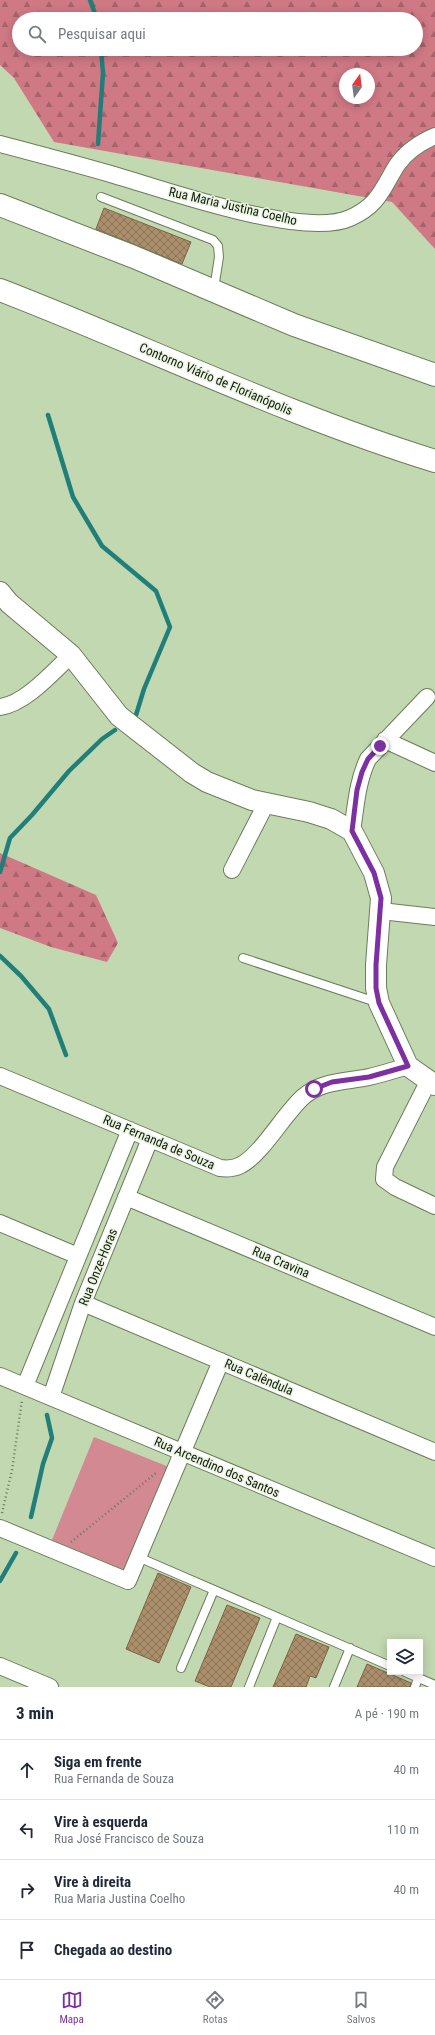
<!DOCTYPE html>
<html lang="pt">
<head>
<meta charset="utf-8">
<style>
  :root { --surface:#fff; --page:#f6f6f7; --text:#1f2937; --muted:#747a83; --line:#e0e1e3; --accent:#7c30a1 }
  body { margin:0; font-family:"Roboto Condensed",sans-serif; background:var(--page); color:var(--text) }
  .controls { position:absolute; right:12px; bottom:12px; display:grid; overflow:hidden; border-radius:0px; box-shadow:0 2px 10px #0003 }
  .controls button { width:36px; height:36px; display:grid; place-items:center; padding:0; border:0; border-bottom:1px solid var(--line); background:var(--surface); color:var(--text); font:20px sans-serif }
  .compass { position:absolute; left:339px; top:68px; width:36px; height:36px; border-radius:50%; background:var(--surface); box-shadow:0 2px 10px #0003; rotate:14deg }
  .stop { position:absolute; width:12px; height:12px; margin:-9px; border:3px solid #7c30a1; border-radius:50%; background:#fff }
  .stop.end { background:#7c30a1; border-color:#fff; box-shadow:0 1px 4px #0008 }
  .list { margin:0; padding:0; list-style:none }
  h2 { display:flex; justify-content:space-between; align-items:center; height:52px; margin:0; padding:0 16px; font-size:17px }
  h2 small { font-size:13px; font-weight:400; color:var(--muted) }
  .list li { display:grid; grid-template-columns:26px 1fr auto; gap:12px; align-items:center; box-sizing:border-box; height:60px; padding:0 16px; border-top:1px solid var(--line) }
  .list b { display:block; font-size:15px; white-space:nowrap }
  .list p { margin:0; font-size:13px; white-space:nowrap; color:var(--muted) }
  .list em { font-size:13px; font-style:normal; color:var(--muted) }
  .icon { flex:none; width:22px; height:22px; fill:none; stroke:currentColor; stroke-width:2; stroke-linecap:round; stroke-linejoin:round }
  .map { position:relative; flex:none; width:435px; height:1687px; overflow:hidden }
  .search { position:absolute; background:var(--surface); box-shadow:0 2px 10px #0003; left:12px; right:12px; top:12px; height:44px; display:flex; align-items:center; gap:10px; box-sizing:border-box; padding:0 14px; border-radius:22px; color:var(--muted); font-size:15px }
  .sheet { height:292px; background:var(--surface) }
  nav { display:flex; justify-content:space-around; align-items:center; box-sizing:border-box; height:56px; border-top:1px solid var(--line); background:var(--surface); font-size:11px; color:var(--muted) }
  nav a { display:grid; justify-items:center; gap:2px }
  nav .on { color:var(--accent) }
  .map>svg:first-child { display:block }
</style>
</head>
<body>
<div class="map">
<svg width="435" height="1687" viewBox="0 0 435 1687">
  <defs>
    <pattern id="forest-firs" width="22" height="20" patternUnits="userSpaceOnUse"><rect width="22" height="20" fill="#cf7984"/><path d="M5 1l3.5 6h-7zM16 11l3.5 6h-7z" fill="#a7626a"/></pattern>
    <pattern id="building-cross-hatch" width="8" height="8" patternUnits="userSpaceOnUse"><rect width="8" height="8" fill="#ab8f6d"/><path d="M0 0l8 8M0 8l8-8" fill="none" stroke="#8a7458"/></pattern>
  </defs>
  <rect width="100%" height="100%" fill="#c2d8b1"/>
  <!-- forest -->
  <path fill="url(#forest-firs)" fill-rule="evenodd" d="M 0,0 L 435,0 L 435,249 L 392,202 L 54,142 L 14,78 L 0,65 ZM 19,19 L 416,19 L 416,49 L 19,49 ZM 345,74 L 369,74 L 369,98 L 345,98 Z
    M 0,853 L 96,895 L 118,943 L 107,962 L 51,947 L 0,928 Z"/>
  <!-- green -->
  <path fill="#d28992" d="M 94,1437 L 169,1467 L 126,1571 L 52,1540 Z"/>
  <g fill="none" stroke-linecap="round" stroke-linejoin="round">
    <!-- stream -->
    <path stroke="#217f79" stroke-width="4.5" d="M 90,0 L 97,19
      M 98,144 L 103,73 L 101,49
      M 48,415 L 73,497 L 102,546 L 156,591 L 170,627 L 144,689 L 136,715
      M 0,872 L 10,838 L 32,815 L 69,771 L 102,739 L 115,730
      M 0,956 L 21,976 L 49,1009 L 66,1055
      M 31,1517 L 43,1464 L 52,1438 L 47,1415
      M 0,1581 L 16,1553"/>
  </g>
  <!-- building -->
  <path fill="url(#building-cross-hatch)" stroke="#7d6342" d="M 104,208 L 191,242 L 182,264 L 96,229 Z
    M 158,1573 L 191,1587 L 159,1663 L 126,1649 Z
    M 227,1605 L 260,1618 L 231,1687 L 210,1687 L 195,1681 Z
    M 296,1634 L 329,1647 L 316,1678 L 310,1676 L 306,1687 L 273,1687 Z
    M 367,1664 L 411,1683 L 410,1687 L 357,1687 Z"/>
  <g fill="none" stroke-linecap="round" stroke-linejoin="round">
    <!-- service casing -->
    <g stroke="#697e5a" stroke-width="10">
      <path id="service" d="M 101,197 L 213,240 L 218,246 L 219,257 L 214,289
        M 243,958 L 379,1003
        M 138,1557 L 390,1666
        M 181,1668 L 214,1590
        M 405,1672 L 435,1685
        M 249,1687 L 277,1617
        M 334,1687 L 350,1648
        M 415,1687 L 418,1678"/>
    </g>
    <!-- minor casing -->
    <g stroke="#697e5a" stroke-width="18">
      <path id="minor" d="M 0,144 C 38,154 76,164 114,175 C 166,190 303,239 350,218 C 379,205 382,189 397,165 C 406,152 421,142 435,136
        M 0,707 C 25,704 53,672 71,655
        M 385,740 L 435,763
        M 352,831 C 356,806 357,782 368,759 L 427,697
        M 232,870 L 266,804
        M 381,911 L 435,917
        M 0,1076 L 220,1168 C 228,1169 234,1169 241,1165 C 262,1154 284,1114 303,1097 C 323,1080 346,1082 369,1077 C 382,1074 395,1070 408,1066
        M 428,1082 L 385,1167 L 384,1179 L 395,1187 L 435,1206
        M 126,1197 L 435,1327
        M 0,1223 L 78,1256
        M 83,1303 L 435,1452
        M 0,1376 L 435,1558
        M 25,1386 L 130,1130
        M 51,1397 L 83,1303 L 150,1139
        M 0,1528 L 128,1581 L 221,1361
        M 0,1666 L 50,1687"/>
    </g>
    <!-- tertiary casing -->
    <g stroke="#697e5a" stroke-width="22">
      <path id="tertiary" d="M 0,592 L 9,603 L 71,655 L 119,716 L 192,773 L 207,782 L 252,800 L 309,812 L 331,819 L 352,831 L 374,873 L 381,898 L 376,965 L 376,988 L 379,1003 L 408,1066 L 435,1085"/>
    </g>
    <!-- motorway casing -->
    <g stroke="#697e5a" stroke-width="24">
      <path id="motorway" d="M 0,205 L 134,257 L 294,325 L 435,375
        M 0,290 C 145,346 286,415 435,461"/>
    </g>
    <!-- path -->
    <path stroke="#6a795f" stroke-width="2.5" stroke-dasharray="1 3" stroke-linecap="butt" d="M 2,1513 L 12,1470 L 22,1400
      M 71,1542 L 156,1473"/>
    <!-- service -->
    <use href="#service" stroke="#fff" stroke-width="8"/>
    <!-- minor -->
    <use href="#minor" stroke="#fff" stroke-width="16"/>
    <!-- tertiary -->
    <use href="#tertiary" stroke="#fff" stroke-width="20"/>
    <!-- motorway -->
    <use href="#motorway" stroke="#fff" stroke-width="22"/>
  </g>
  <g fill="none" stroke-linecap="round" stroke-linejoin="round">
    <!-- route -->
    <path stroke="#7c30a1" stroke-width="5" d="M 314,1089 L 332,1082 L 369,1077 L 408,1066 L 379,1003 L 376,988 L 376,965 L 381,898 L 374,873 L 352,831 L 357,790 L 362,772 L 368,759 L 380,746"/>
  </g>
  <g text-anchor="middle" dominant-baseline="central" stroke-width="3" stroke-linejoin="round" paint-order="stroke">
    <!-- street labels -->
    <g font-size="13" fill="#141c0e" stroke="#e9f5e1">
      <text transform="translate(233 206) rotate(13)">Rua Maria Justina Coelho</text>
      <text transform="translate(216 379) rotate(23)">Contorno Viário de Florianópolis</text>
      <text transform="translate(159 1142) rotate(23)">Rua Fernanda de Souza</text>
      <text transform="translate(281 1262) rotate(23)">Rua Cravina</text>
      <text transform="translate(98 1267) rotate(-68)">Rua Onze-Horas</text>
      <text transform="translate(259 1377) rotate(23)">Rua Calêndula</text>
      <text transform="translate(217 1467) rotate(23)">Rua Arcendino dos Santos</text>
    </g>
  </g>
</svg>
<div class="controls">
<button><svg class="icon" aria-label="layers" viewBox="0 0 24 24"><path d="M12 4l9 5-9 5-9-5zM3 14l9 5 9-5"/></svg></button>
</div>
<svg class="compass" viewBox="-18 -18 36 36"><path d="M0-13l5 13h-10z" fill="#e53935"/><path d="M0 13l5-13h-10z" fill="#747a83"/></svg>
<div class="stop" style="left:314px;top:1089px"></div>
<div class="stop end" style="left:380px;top:746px"></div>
<div class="search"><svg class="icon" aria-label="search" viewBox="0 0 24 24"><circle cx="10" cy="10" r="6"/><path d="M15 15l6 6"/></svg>Pesquisar aqui</div>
</div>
<section class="sheet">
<h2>3 min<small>A pé · 190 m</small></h2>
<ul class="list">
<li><svg class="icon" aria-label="ahead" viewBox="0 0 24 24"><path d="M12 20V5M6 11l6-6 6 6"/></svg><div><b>Siga em frente</b><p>Rua Fernanda de Souza</p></div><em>40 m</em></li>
<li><svg class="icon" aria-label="left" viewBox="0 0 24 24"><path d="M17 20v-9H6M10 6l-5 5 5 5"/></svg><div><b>Vire à esquerda</b><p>Rua José Francisco de Souza</p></div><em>110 m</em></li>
<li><svg class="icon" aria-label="right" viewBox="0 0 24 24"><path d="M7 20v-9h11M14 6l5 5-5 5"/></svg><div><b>Vire à direita</b><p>Rua Maria Justina Coelho</p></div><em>40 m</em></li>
<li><svg class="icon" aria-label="arrive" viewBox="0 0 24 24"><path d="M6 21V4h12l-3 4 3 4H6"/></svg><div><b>Chegada ao destino</b></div></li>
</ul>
</section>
<nav>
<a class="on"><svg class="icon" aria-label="map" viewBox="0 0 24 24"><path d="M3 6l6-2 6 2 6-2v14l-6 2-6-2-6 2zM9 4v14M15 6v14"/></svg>Mapa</a>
<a><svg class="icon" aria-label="directions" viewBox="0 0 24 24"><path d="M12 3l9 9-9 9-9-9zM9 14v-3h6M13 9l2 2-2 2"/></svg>Rotas</a>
<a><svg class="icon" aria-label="saved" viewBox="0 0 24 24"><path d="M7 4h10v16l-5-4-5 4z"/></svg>Salvos</a>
</nav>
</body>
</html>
